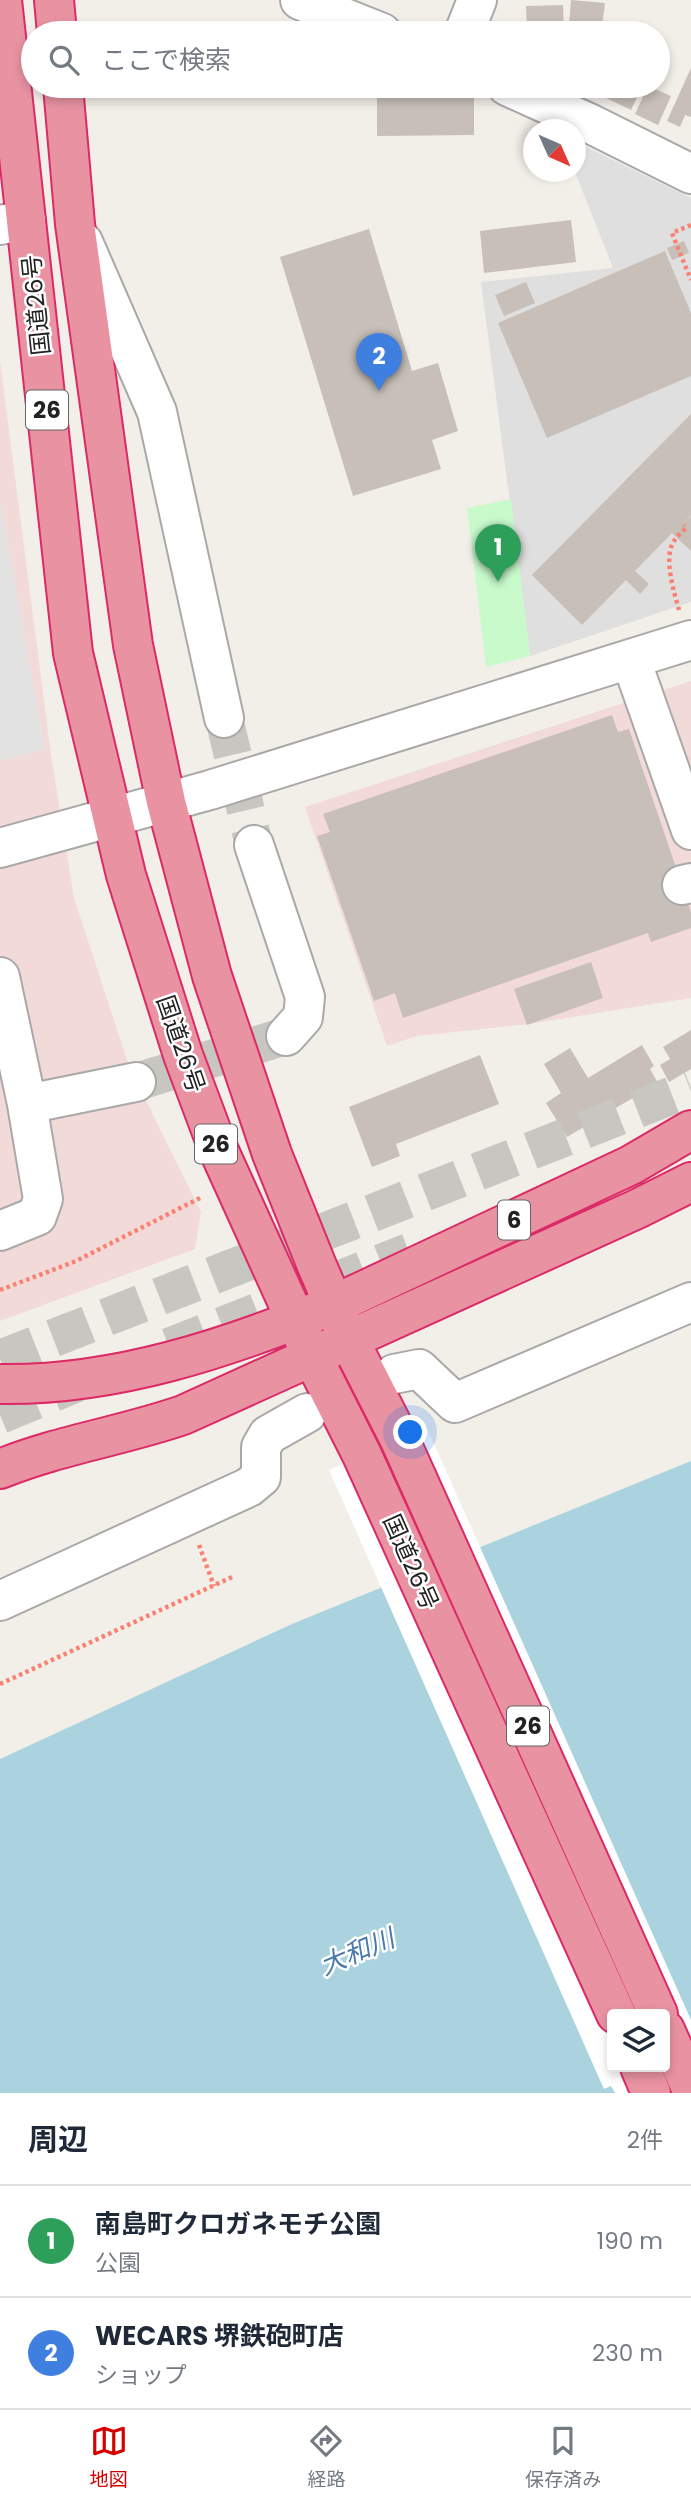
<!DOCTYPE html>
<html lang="ja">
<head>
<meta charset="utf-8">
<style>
  :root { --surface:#fff; --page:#f6f6f7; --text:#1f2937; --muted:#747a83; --line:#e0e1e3; --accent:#d40000 }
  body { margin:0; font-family:Poppins,"Noto Sans JP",sans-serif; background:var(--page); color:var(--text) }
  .controls { position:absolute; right:21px; bottom:21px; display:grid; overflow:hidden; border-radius:7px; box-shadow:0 4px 10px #0003 }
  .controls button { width:63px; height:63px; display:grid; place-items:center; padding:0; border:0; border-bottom:2px solid var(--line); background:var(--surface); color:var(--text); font:35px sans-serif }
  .compass { position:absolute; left:523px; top:119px; width:63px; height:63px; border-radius:50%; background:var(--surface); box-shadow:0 4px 10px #0003; rotate:135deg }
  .you { position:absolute; left:411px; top:1433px; width:24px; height:24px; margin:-18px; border:5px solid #fff; border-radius:50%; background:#1a73e8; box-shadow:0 0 0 10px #1a73e833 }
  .badge { display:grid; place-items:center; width:46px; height:46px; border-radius:50%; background:var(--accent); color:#fff; font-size:23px; font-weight:700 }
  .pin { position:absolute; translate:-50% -58px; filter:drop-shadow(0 2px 4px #0008) }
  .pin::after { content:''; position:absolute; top:37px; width:24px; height:21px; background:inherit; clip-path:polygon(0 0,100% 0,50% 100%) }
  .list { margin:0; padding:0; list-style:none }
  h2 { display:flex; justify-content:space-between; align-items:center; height:91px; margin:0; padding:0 28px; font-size:30px }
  h2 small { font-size:23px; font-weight:400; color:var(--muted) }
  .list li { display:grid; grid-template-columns:46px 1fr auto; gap:21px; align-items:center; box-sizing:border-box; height:112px; padding:0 28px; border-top:2px solid var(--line) }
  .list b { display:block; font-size:26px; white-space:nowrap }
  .list p { margin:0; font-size:23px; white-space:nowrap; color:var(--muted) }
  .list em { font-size:23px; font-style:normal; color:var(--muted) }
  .icon { flex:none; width:38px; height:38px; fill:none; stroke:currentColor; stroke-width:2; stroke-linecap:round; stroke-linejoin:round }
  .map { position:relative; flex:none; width:691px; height:2093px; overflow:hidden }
  .search { position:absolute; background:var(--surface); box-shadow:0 4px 10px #0003; left:21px; right:21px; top:21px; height:77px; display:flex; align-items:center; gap:18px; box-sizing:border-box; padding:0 24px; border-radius:38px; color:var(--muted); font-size:26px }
  .sheet { height:315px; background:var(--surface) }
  nav { display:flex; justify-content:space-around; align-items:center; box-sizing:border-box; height:98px; border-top:2px solid var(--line); background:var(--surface); font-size:19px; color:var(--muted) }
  nav a { display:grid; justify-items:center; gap:4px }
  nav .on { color:var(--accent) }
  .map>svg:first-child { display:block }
</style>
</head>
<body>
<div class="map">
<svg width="691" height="2093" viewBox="0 0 691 2093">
  <rect width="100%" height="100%" fill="#f2efe9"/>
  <!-- residential -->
  <path fill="#e0dfdf" d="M 576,142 L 691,198 L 691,602 L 530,656 L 481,282 L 613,268 L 575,172 Z"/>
  <!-- commercial -->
  <path fill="#f2dad9" d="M 0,361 L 51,755 L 74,898 L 129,1066 L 201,1212 L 195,1249 L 0,1321 Z
    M 691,681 L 691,998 L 529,1024 L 417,1036 L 387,1046 L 305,807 Z"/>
  <!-- park -->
  <path fill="#c8facc" d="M 511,499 L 530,656 L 486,667 L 467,508 Z"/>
  <!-- parking -->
  <path fill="#e2e2e2" d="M 0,500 L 45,749 L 0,761 Z"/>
  <!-- water -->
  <path fill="#aad3df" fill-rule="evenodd" d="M 691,1461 L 691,2093 L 0,2093 L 0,1759 L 292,1624 ZM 612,2014 L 665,2014 L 665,2067 L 612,2067 Z"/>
  <!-- pier -->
  <path fill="#fff" fill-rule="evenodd" d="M 426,1426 L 691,2020 L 691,2093 L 615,2093 L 611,2086 L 604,2089 L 329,1470 ZM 612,2014 L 665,2014 L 665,2067 L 612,2067 Z"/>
  <!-- building -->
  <path fill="#c7bfb8" d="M 571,0 L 605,3 L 602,27 L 569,24 Z
    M 563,5 L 564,33 L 527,33 L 526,6 Z
    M 573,30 L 590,31 L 590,33 L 572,33 Z
    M 691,68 L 691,117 L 685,115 L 680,127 L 667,121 Z
    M 461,86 L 474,91 L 474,135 L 377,136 L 377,87 Z
    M 609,86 L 635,86 L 641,89 L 631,110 L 604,97 Z
    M 648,86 L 671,96 L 658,125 L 635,114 Z
    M 571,220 L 576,262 L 484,273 L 480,231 Z
    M 369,229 L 412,371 L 438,363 L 458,431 L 432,440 L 441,469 L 353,496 L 280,257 Z
    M 684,241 L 689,253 L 672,260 L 667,248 Z
    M 665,251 L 691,313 L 691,376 L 547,438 L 498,323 Z
    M 526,282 L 535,303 L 504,316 L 495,295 Z
    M 691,414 L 691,515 L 684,522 L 691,516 L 691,551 L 672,533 L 635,571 L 649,584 L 640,594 L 626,580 L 582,625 L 532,575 Z
    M 612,715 L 618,732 L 629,729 L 691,912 L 691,928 L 651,942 L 648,933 L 403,1018 L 395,993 L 374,1001 L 317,836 L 330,832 L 323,814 Z
    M 591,962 L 603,998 L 527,1025 L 514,989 Z
    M 691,1030 L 691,1069 L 669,1082 L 660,1065 L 670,1059 L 663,1047 Z
    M 642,1045 L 654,1066 L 650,1069 L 658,1083 L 567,1137 L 546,1103 L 561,1093 L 544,1064 L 570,1048 L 588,1078 Z
    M 480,1055 L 499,1104 L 396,1144 L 400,1156 L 372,1167 L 349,1107 Z"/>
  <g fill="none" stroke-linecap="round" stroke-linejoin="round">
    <!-- minor-tunnel -->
    <path stroke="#c8c6c1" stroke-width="38" stroke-dasharray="38 19" stroke-linecap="butt" d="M 224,718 L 254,845
      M 136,1082 L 286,1036"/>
    <!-- highway-tunnel -->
    <path stroke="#c8c6c1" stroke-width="38" stroke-dasharray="38 19" stroke-linecap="butt" d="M 169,1347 L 409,1252
      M 0,1359 L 691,1088
      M 0,1415 L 77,1383"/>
    <!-- minor casing -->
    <g stroke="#a9a9a9" stroke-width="42">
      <path id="minor" d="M 300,0 L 382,33
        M 464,33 L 477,0
        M 507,86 L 591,124 L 691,174
        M 0,225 L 26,220
        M 83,242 L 157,412 L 224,718
        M 631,660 L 691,830
        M 254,845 L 305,997 L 303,1017 L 286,1036
        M 0,848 L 210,790 L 691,640
        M 682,885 L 691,883
        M 0,977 L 27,1104 L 43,1199 L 37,1216 L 0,1231
        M 27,1104 L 136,1082
        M 394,1374 L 419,1369 L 455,1403 L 691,1302
        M 0,1601 L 249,1487 L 261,1477 L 261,1447 L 268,1435 L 307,1413"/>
    </g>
    <!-- highway casing -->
    <g stroke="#dc2a67" stroke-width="42">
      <path id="highway" d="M 2,0 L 73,653 L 126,875 L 183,1055 L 219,1151 L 312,1356 L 362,1455 L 616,2014
        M 54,0 L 57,33
        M 63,86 L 75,224 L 133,645 L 166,802 L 212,976 L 272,1154 L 317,1266 L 349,1340 L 399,1438 L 658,2014
        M 0,1384 C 115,1386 228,1348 333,1305 L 631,1165 L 691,1130
        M 0,1469 C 59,1445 122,1436 183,1415 L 637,1209 L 691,1182
        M 665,2030 L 691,2088
        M 640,2067 L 651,2093"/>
    </g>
    <!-- path -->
    <path stroke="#fa8072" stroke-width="4.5" stroke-dasharray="3.5 3.5" stroke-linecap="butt" d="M 691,225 L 672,233 L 691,280
      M 679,610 C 674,592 663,557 674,541 C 677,536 682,532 686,528 L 684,525
      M 0,1290 L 76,1261 L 202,1197
      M 199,1545 L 214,1586
      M 0,1684 L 232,1577"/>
    <!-- minor -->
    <use href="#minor" stroke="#fff" stroke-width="38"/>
    <!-- highway -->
    <use href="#highway" stroke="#e892a2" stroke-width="38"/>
  </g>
  <g text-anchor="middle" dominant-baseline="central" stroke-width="5" stroke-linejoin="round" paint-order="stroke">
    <!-- shield labels -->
    <g fill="#fff" stroke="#646464" stroke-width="2">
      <rect x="26" y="390.5" width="42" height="39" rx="5"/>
      <rect x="195" y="1124.5" width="42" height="39" rx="5"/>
      <rect x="498" y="1200.5" width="32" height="39" rx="5"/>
      <rect x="507" y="1706.5" width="42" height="39" rx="5"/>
    </g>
    <g font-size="23" font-weight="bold" fill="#222">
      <text x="47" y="410">26</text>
      <text x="216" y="1144">26</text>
      <text x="514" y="1220">6</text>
      <text x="528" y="1726">26</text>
    </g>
    <!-- street labels -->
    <g font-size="24" fill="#222" stroke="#fff">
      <text transform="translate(36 305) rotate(-96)">国道26号</text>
      <text transform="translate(181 1044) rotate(71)">国道26号</text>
      <text transform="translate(411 1562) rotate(66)">国道26号</text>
    </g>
    <!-- water labels -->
    <g font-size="26" font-style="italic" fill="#4a7aab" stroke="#fff">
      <text transform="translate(357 1952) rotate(-23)">大和川</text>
    </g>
  </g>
</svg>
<div class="controls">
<button><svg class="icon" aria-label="layers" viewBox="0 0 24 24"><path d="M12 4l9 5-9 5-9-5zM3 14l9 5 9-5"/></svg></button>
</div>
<svg class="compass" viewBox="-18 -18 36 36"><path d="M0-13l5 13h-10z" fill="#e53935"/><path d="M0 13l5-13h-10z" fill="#747a83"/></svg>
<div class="you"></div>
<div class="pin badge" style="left:498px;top:582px;background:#2e9e5b">1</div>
<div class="pin badge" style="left:379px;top:391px;background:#3f7fe0">2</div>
<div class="search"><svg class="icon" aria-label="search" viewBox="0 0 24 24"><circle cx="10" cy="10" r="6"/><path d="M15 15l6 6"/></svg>ここで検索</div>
</div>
<section class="sheet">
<h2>周辺<small>2件</small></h2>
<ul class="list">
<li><span class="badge" style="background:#2e9e5b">1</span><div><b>南島町クロガネモチ公園</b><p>公園</p></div><em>190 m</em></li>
<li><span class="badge" style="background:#3f7fe0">2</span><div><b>WECARS 堺鉄砲町店</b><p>ショップ</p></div><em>230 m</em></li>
</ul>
</section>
<nav>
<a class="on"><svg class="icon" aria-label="map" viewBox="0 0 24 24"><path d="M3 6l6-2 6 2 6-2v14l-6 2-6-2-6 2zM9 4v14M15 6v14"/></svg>地図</a>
<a><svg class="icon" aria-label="directions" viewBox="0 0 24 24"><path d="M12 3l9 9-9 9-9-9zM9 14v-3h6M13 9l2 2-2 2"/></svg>経路</a>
<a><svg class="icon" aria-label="saved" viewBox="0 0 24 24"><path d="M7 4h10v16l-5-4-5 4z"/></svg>保存済み</a>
</nav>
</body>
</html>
